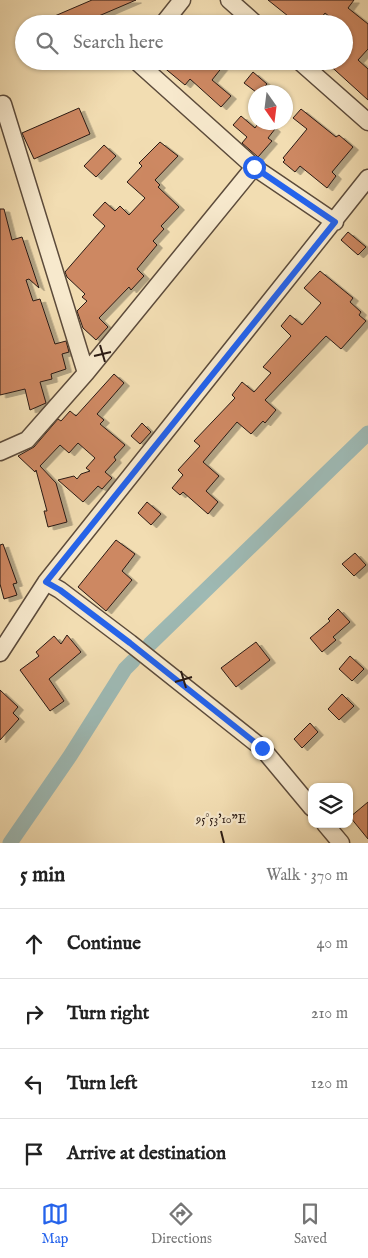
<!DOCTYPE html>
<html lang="en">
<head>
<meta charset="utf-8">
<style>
  :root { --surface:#fff; --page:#f2f2f2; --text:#222; --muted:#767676; --line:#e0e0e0; --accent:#2563eb }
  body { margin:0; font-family:"IM FELL English",serif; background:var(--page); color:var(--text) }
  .controls { position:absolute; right:15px; bottom:15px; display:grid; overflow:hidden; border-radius:10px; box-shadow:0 1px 4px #0004 }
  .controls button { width:45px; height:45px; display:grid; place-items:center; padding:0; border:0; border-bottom:1px solid var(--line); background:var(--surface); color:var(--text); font:25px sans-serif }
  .compass { position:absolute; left:248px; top:85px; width:45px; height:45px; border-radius:50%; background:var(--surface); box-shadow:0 1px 4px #0004; rotate:166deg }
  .stop { position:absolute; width:15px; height:15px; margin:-11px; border:4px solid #2563eb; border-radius:50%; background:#fff }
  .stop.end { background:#2563eb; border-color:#fff; box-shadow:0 1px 5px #0008 }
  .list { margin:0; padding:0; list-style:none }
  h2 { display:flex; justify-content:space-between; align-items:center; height:65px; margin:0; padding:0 20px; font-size:21px }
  h2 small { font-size:16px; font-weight:400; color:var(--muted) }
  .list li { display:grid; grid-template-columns:32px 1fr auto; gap:15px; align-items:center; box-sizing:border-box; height:70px; padding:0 20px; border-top:1px solid var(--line) }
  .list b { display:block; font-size:19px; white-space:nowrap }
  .list em { font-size:16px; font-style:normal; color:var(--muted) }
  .icon { flex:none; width:28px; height:28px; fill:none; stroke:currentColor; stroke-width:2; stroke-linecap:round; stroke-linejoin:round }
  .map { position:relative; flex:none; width:368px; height:843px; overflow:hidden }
  .search { position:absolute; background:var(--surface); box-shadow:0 1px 4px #0004; left:15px; right:15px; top:15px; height:55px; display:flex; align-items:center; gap:12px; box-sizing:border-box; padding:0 18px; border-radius:28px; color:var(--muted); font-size:19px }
  .sheet { height:345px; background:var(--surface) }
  nav { display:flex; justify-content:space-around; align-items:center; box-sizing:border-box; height:70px; border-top:1px solid var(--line); background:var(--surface); font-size:14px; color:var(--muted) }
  nav a { display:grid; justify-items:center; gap:2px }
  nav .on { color:var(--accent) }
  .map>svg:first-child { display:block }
</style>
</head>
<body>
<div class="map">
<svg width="368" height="843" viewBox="0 0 368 843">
  <defs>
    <filter id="shadow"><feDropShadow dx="5.5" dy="3" stdDeviation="0" flood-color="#0004"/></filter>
  </defs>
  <rect width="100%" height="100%" fill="#f2ddb2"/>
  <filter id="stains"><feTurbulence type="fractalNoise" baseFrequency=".004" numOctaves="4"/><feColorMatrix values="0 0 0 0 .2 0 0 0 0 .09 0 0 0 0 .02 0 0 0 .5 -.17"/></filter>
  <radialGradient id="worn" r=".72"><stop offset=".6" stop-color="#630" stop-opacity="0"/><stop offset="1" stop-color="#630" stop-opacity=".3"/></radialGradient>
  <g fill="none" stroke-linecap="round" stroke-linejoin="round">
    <!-- canal -->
    <path stroke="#9ebab5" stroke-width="15" d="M 150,644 L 368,433
      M 10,843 L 70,756 L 125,669 L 133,661"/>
  </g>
  <!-- building -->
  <path fill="#cd8862" stroke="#2a1a13" filter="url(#shadow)" d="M 92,0 L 136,0 L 80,24 L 36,24 Z
    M 268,0 L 354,0 L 348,8 L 368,24 L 368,49 L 358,60 L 368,69 L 368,100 L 325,61 L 344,61 L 344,24 L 339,24 L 325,13 L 316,24 L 298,24 Z
    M 156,61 L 227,61 L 212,80 L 231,96 L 221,107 L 190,79 L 185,85 Z
    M 253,72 L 267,84 L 260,92 L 256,92 L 244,83 Z
    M 79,108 L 90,134 L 34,159 L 22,133 Z
    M 301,109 L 336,137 L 339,135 L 353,147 L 332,172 L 336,176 L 327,188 L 300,166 L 295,172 L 283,162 L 285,160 L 283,158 L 307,129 L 293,118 Z
    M 241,116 L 255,128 L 259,122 L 267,122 L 275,129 L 268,138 L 272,141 L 258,157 L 242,143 L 247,137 L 233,125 Z
    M 160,142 L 178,156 L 155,180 L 160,185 L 158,187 L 179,207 L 161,226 L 164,229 L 153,241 L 157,245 L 137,269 L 144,276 L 131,290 L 129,287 L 99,318 L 108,327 L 96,340 L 83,328 L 77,311 L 87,301 L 82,297 L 85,294 L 67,277 L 65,272 L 105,226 L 93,215 L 105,202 L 115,211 L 120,206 L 129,215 L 145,198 L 127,182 L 142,166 L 139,163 Z
    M 104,145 L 116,156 L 96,177 L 84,166 Z
    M 0,209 L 4,209 L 12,240 L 22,237 L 39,288 L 29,279 L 26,280 L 33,301 L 40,299 L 55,344 L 66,341 L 69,352 L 62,354 L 66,369 L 51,374 L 52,379 L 40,382 L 46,403 L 30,410 L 25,389 L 0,395 Z
    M 348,232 L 366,247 L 358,255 L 341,240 Z
    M 320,271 L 353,298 L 350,302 L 361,312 L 359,315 L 366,321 L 341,349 L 326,336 L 265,400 L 276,410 L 265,423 L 263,421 L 251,434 L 237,422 L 203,462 L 219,476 L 206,491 L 218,502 L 208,514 L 183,492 L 180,495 L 172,488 L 183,475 L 178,470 L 200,446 L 194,441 L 235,398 L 232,395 L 242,382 L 254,392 L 271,373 L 263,367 L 291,336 L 281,326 L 290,315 L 302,325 L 321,303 L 304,288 Z
    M 114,374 L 124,383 L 97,414 L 104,420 L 100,424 L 125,445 L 114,457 L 116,460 L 105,472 L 112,478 L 102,489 L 98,486 L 83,502 L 58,480 L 74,476 L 77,479 L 81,474 L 90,471 L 86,468 L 95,458 L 78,443 L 69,453 L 60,445 L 40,466 L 56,483 L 67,522 L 48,527 L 44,511 L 47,511 L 36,470 L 35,472 L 18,456 L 34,447 L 58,419 L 61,421 L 70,411 L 76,416 Z
    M 142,423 L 151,432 L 140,444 L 131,436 Z
    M 147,502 L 161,514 L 151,525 L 138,513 Z
    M 116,540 L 135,554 L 122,571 L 132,580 L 106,611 L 78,587 Z
    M 3,544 L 17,583 L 13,584 L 17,595 L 4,599 L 0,584 L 0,545 Z
    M 355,553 L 366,565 L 354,576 L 342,564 Z
    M 338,609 L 350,622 L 333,637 L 336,640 L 322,652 L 310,638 L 330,621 L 328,619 Z
    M 67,635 L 81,652 L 49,679 L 64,701 L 50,711 L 20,670 L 39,656 L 36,652 L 54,636 L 61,644 Z
    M 256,642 L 270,660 L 236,687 L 221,668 Z
    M 350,656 L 364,669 L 352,681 L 339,669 Z
    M 0,690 L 18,707 L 13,713 L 19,719 L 0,740 Z
    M 342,694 L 354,706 L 339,720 L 328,709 Z
    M 310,723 L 318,732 L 302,748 L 294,739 Z
    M 368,802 L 368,839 L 350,817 Z"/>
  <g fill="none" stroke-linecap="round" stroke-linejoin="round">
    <!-- street casing -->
    <g stroke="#5c4b3b" stroke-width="19">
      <path id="street" d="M 229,0 L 256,24
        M 163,24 L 182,0
        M 136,61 L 254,167 L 335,222
        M 299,61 L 368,122
        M 3,104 L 86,373
        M 0,452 L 27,440 L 86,373 L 254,167
        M 46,582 L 60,590 L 130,643 L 262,748 L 312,808
        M 0,653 L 46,582 L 368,178
        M 325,824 L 341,843"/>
    </g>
    <!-- street -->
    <use href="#street" stroke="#f7e9cd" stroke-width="16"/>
  </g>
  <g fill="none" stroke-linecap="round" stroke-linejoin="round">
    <!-- route -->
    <path stroke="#2563eb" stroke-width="6" d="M 254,167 L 335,222 L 46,582 L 60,590 L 130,643 L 262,748"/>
  </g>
  <!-- ticks -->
  <path fill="none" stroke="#2a1a13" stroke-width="2" d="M 100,345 L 105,362M 94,356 L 111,352M 181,671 L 186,688M 175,682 L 192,677M 221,831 L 224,843"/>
  <g font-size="12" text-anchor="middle" fill="#2a1a13" stroke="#f7e9cd" stroke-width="4.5" stroke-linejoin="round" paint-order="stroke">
    <text x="221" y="823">95°53'10"E</text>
  </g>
  <rect width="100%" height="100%" filter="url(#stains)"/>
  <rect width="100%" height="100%" fill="url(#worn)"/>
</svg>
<div class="controls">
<button><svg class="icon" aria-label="layers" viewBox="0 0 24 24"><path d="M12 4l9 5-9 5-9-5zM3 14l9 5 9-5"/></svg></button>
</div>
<svg class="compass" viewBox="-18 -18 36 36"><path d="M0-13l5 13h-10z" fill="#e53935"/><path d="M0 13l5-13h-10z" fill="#767676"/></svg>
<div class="stop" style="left:254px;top:167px"></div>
<div class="stop end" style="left:262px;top:748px"></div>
<div class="search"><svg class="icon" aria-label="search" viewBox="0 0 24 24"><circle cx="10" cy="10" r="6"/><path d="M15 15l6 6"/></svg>Search here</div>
</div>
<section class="sheet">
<h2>5 min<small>Walk · 370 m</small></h2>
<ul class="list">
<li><svg class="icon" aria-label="ahead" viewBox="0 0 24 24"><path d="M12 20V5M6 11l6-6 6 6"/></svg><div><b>Continue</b></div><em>40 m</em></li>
<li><svg class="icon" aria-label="right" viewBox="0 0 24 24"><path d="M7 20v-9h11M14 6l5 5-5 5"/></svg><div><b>Turn right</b></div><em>210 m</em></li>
<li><svg class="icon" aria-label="left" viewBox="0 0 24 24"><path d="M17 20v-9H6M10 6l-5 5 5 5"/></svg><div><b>Turn left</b></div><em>120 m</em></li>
<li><svg class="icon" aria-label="arrive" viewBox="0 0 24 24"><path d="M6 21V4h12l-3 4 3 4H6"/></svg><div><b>Arrive at destination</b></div></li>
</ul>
</section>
<nav>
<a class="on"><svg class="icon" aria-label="map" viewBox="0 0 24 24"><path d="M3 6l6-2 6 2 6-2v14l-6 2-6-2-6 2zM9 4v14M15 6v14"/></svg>Map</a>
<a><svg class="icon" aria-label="directions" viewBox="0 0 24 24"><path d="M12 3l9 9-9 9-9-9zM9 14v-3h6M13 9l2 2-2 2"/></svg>Directions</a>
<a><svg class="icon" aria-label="saved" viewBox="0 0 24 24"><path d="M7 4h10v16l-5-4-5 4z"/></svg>Saved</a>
</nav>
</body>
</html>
